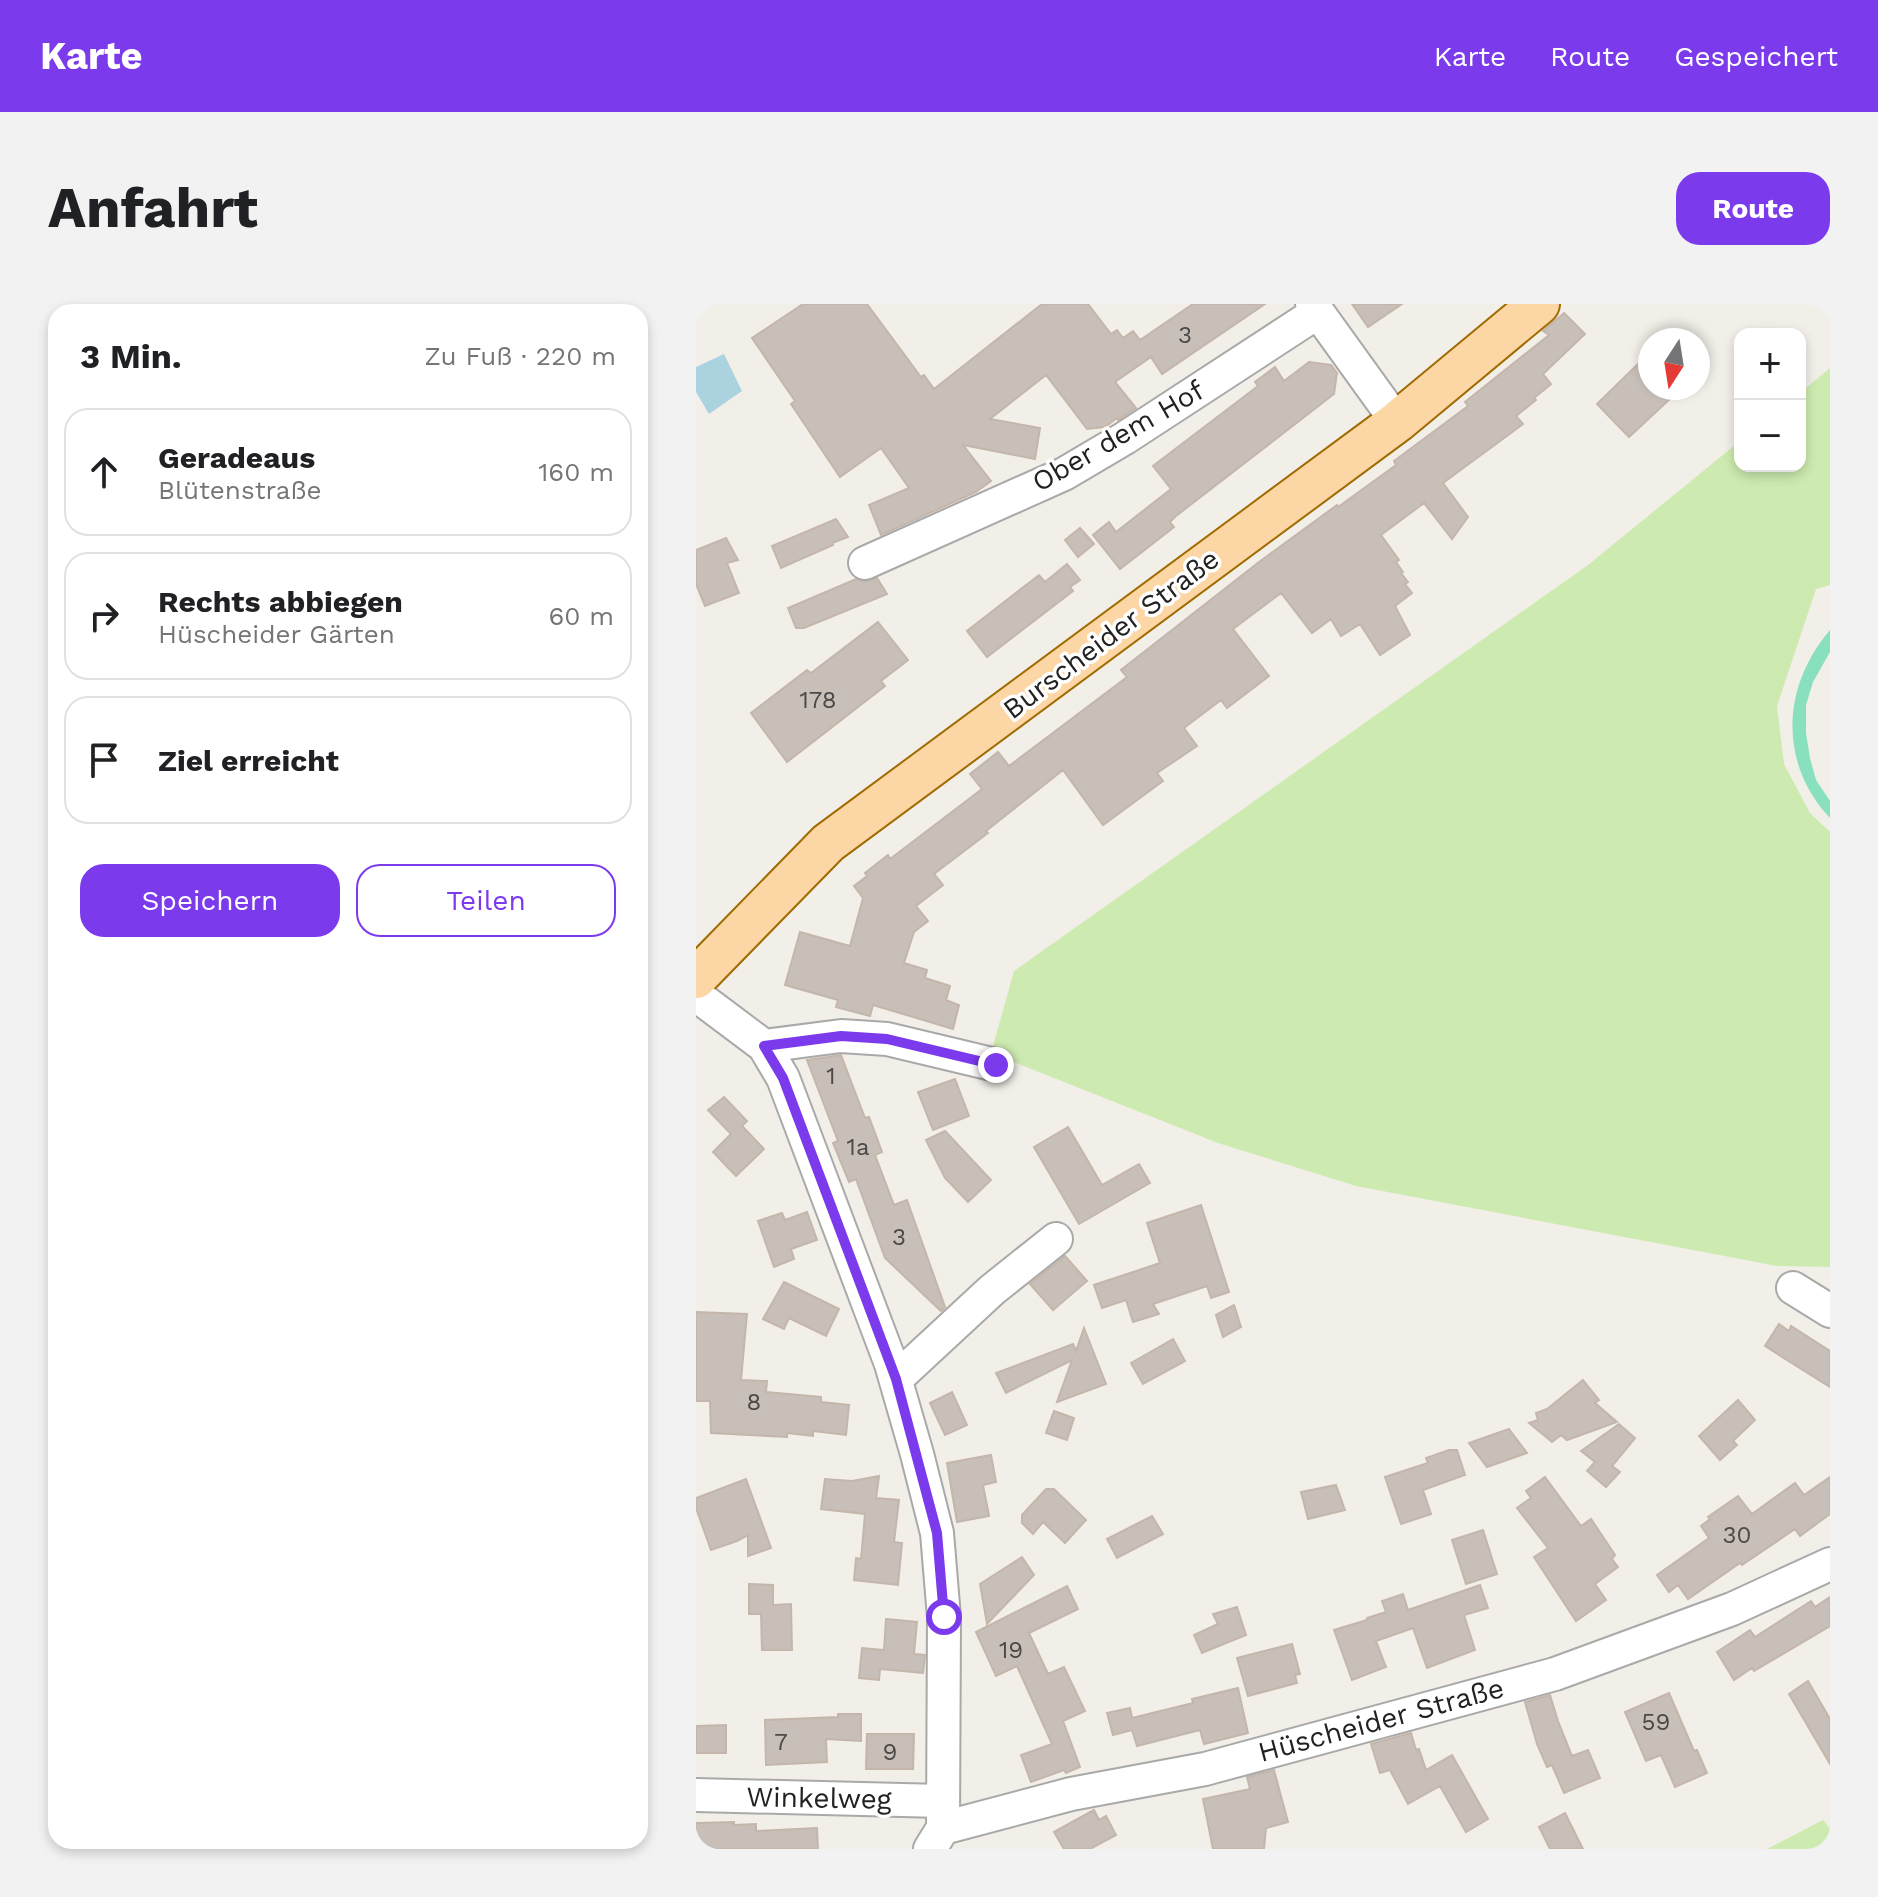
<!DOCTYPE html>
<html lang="de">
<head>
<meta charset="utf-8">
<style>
  :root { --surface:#fff; --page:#f2f2f2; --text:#202124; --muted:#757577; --line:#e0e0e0; --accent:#7c3aed }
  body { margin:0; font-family:"Work Sans",sans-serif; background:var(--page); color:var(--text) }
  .controls { position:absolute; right:24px; top:24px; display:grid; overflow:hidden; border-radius:16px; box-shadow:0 4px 12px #0003 }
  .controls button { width:72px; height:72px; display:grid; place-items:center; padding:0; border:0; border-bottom:2px solid var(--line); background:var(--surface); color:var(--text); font:40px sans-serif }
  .compass { position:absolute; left:942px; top:24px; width:72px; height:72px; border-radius:50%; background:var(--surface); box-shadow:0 4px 12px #0003; rotate:192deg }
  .stop { position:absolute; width:24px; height:24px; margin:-18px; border:6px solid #7c3aed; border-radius:50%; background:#fff }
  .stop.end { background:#7c3aed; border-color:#fff; box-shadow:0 2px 8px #0008 }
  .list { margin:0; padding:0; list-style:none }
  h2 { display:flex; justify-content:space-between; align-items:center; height:104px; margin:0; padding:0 32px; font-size:34px }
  h2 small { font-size:26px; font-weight:400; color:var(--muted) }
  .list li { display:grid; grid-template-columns:52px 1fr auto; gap:24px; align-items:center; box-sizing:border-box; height:128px; margin:0 16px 16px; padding:0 16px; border:2px solid var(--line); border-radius:24px }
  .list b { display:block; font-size:30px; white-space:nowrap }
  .list p { margin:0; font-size:26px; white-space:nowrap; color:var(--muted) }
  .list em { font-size:26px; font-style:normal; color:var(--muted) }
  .actions { display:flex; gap:16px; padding:24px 32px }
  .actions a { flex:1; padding:18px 0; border:2px solid var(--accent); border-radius:24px; text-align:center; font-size:28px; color:var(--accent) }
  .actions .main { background:var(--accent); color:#fff }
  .icon { flex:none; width:44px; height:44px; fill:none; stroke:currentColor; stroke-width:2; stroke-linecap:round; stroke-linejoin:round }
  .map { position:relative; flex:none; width:1134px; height:1545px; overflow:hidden; border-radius:24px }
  header { display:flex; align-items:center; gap:48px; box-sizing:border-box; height:112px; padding:0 40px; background:var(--accent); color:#fff }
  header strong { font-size:38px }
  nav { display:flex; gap:44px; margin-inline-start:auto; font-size:28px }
  .intro { display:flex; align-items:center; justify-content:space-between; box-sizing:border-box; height:192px; padding:0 48px }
  h1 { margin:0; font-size:56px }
  .button { padding:20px 36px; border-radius:24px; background:var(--accent); color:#fff; font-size:28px; font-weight:700 }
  main { display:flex; gap:48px; padding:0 48px }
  aside { flex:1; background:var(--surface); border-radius:24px; box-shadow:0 4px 12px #0003 }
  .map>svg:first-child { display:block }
</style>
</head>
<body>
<header>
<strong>Karte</strong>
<nav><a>Karte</a><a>Route</a><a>Gespeichert</a></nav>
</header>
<div class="intro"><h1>Anfahrt</h1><a class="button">Route</a></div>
<main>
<aside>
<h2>3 Min.<small>Zu Fuß · 220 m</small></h2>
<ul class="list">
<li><svg class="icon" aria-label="ahead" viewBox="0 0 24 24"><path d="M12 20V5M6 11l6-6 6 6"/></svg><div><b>Geradeaus</b><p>Blütenstraße</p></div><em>160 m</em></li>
<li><svg class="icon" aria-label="right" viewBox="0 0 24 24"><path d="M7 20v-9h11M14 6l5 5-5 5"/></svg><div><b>Rechts abbiegen</b><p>Hüscheider Gärten</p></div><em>60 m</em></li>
<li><svg class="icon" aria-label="arrive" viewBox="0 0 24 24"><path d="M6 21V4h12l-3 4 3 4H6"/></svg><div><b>Ziel erreicht</b></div></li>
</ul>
<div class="actions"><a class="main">Speichern</a><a>Teilen</a></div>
</aside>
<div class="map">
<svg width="1134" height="1545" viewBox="0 0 1134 1545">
  <rect width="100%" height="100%" fill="#f2efe9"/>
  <!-- grass -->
  <path fill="#cdebb0" d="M 1134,64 L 1134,281 L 1120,285 L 1081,402 L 1088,460 L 1114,509 L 1134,528 L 1134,963 L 1081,962 L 660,882 L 522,839 L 295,749 L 318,667 L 892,261 L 1044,137 L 1044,162 L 1104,162 L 1104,89 Z
    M 1127,1516 L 1134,1524 L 1134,1545 L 1071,1545 Z"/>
  <!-- pitch -->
  <path fill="#88e0be" d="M 1134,326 L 1134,348 L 1117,378 L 1110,401 L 1110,429 L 1114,454 L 1120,476 L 1134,497 L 1134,514 C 1082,459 1086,382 1134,326 Z"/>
  <!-- water -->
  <path fill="#aad3df" d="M 28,50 L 46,87 L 13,110 L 0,88 L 0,63 Z"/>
  <!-- building -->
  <path fill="#c7bfb8" stroke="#c4b6ab" stroke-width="2" d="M 107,0 L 171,0 L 225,73 L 228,71 L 238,85 L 346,0 L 392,0 L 415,30 L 421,26 L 427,34 L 437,27 L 444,36 L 497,0 L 569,0 L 466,70 L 455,53 L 419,78 L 440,104 L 422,116 L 421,114 L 409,123 L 391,125 L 350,71 L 294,115 L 344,124 L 339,155 L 267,141 L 295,177 L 280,188 L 185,231 L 173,201 L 213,184 L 185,144 L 144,173 L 95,100 L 99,97 L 56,34 Z
    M 656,0 L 706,0 L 672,23 Z
    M 868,9 L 889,30 L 847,70 L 855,80 L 838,94 L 840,96 L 820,112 L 827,120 L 747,179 L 772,213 L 756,235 L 728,199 L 685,231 L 703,256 L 700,258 L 707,268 L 705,269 L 712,278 L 709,280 L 716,289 L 699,302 L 714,331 L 684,351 L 664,320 L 645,332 L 635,315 L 616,329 L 585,289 L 537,325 L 573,372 L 531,404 L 525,396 L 488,424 L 501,442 L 461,469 L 467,477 L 407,521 L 367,466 L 290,527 L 292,529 L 238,570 L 247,581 L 220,602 L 232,617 L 218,628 L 208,659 L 231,666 L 229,674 L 254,682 L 250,696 L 263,701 L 257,725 L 177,701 L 174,712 L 140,703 L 142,696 L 89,681 L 104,628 L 154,642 L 167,594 L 158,582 L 171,572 L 169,569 L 192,551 L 194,555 L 286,485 L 274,470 L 302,448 L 313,462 L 431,373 L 425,366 L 563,258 L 641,201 L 642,203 L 700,161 L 698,157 L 772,102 L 769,98 L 853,31 L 847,27 Z
    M 613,58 L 635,61 L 641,69 L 638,90 L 480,212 L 474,218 L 478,223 L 424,265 L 397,231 L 413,218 L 420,228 L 475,185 L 457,162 L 562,82 L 559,78 L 579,63 L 588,77 Z
    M 942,60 L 954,72 L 954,84 L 965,84 L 975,94 L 933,133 L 901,100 Z
    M 140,215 L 152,233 L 136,239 L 137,241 L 85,264 L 76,242 Z
    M 384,224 L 398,240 L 382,253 L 369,236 Z
    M 30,234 L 42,256 L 31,259 L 43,289 L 9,302 L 0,280 L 0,246 Z
    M 371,260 L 384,276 L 374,283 L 377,287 L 291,353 L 271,327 L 343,271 L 349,278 Z
    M 181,274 L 191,290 L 108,324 L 100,324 L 92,304 L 160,275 L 168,278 Z
    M 182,318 L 212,356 L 185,377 L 189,382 L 91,458 L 55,409 L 111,366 L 115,369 Z
    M 145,751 L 169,814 L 173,813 L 186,848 L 179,851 L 198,901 L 211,896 L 249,1003 L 245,1007 L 189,954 L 160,875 L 153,878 L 137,839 L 142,837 L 111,756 Z
    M 259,775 L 273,812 L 237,826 L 222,788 Z
    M 28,793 L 51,817 L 46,822 L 68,845 L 40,872 L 17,848 L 35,830 L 12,806 Z
    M 372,823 L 406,881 L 443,860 L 454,879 L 383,920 L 338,843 Z
    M 249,827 L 295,876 L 272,898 L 249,874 L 230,836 Z
    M 505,901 L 533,988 L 515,994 L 511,982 L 457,1000 L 463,1010 L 437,1018 L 430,996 L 406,1004 L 398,981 L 464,959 L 451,919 Z
    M 111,908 L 121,936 L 95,945 L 98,955 L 78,963 L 62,917 L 86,909 L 89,916 Z
    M 369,952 L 391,977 L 357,1006 L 334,980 Z
    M 88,978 L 143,1005 L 130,1032 L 93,1014 L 88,1025 L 67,1015 Z
    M 538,1001 L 545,1023 L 527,1033 L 520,1011 Z
    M 0,1008 L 51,1010 L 45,1076 L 71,1077 L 70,1088 L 125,1093 L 125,1098 L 153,1101 L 150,1131 L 117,1127 L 117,1132 L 91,1129 L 91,1133 L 15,1129 L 14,1097 L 0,1097 Z
    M 1083,1020 L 1093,1027 L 1095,1022 L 1134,1047 L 1134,1083 L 1069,1042 Z
    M 388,1024 L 410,1080 L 361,1098 L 376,1056 L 310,1089 L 300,1069 L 377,1040 L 380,1047 Z
    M 477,1035 L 489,1057 L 447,1080 L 435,1059 Z
    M 887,1076 L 903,1096 L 899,1099 L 921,1118 L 871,1136 L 865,1131 L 856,1138 L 833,1119 L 842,1116 L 840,1109 L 851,1105 Z
    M 256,1088 L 271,1121 L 249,1131 L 234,1099 Z
    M 1042,1096 L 1059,1116 L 1037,1137 L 1041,1141 L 1024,1156 L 1003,1132 Z
    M 358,1107 L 378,1114 L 371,1136 L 350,1129 Z
    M 923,1120 L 939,1134 L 916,1162 L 924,1168 L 910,1183 L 891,1167 L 899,1158 L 885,1147 Z
    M 813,1125 L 831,1149 L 791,1163 L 773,1139 Z
    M 753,1146 L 761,1146 L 769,1171 L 727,1186 L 735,1210 L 705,1220 L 689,1173 L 732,1159 L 730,1154 Z
    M 295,1151 L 300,1178 L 287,1181 L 293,1212 L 261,1218 L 251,1159 Z
    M 183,1172 L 180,1194 L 203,1196 L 198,1238 L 206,1239 L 202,1281 L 158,1276 L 160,1254 L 165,1255 L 169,1210 L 125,1205 L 129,1175 L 156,1177 Z
    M 849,1173 L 885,1222 L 895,1215 L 919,1251 L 916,1255 L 922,1263 L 899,1280 L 910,1296 L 880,1317 L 838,1253 L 852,1244 L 821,1204 L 835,1194 L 830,1187 Z
    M 1134,1173 L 1134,1210 L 1104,1232 L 1099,1225 L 1046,1261 L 1044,1259 L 992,1295 L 982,1281 L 973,1288 L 961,1271 L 1013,1234 L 1005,1222 L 1014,1215 L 1012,1213 L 1042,1192 L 1056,1210 L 1099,1179 L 1108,1191 Z
    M 50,1175 L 75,1244 L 52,1252 L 52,1231 L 41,1237 L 15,1246 L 0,1204 L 0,1194 Z
    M 640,1181 L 649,1206 L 612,1215 L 605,1188 Z
    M 350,1185 L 358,1185 L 390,1216 L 369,1239 L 347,1218 L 337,1230 L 326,1219 L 326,1211 Z
    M 456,1212 L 467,1230 L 421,1254 L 411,1235 Z
    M 787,1226 L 801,1270 L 770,1280 L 756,1236 Z
    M 326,1253 L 338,1271 L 291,1320 L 284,1280 Z
    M 53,1280 L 77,1281 L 77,1301 L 95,1300 L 96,1346 L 66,1346 L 65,1310 L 53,1310 Z
    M 784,1281 L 792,1304 L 768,1311 L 779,1346 L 731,1364 L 717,1324 L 680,1337 L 690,1363 L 656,1376 L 638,1326 L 671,1316 L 671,1314 L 690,1308 L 686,1297 L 707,1290 L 712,1306 Z
    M 371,1282 L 382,1305 L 333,1329 L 352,1370 L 368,1363 L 389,1407 L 367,1417 L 384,1463 L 370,1469 L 368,1466 L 335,1478 L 325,1451 L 356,1440 L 321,1362 L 300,1372 L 280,1328 Z
    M 1134,1293 L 1134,1322 L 1058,1367 L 1056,1364 L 1038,1376 L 1021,1348 L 1054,1326 L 1059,1333 L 1115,1297 L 1119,1303 Z
    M 541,1303 L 550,1331 L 506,1349 L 498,1331 L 522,1320 L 517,1310 Z
    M 190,1315 L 221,1318 L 218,1350 L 229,1351 L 227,1369 L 184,1365 L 183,1376 L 163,1374 L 166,1344 L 188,1346 Z
    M 596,1340 L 604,1370 L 599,1371 L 601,1379 L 552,1392 L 541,1354 Z
    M 1112,1377 L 1134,1415 L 1134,1460 L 1093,1390 Z
    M 542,1384 L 552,1429 L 508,1440 L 504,1426 L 441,1442 L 436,1426 L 417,1431 L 411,1409 L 434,1404 L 436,1414 L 497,1399 L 496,1395 Z
    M 973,1389 L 998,1447 L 1001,1446 L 1011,1469 L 979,1483 L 965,1451 L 950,1457 L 929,1408 Z
    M 854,1391 L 862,1417 L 876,1452 L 892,1446 L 904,1474 L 868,1489 L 856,1461 L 851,1463 L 841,1440 L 829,1398 Z
    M 142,1410 L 165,1410 L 165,1437 L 130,1435 L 131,1458 L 70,1461 L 69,1416 L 142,1413 Z
    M 30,1421 L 30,1449 L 0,1449 L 0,1422 Z
    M 715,1429 L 720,1446 L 723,1445 L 730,1466 L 756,1451 L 792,1515 L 770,1528 L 744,1482 L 712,1500 L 694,1466 L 684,1469 L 675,1440 Z
    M 171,1430 L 218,1430 L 217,1465 L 170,1465 Z
    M 578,1466 L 592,1518 L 570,1524 L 568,1545 L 517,1545 L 507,1495 L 554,1485 L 551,1473 Z
    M 398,1506 L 403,1516 L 410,1512 L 420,1531 L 394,1545 L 368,1545 L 358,1528 Z
    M 869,1509 L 887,1545 L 854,1545 L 843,1523 Z
    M 38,1518 L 38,1521 L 60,1520 L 60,1527 L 121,1524 L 122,1545 L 0,1545 L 0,1519 Z"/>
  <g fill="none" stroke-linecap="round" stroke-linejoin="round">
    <!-- minor casing -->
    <g stroke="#a9a9a9" stroke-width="36">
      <path id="minor" d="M 616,0 L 701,118
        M 169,259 L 368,170 L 429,134 L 622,8
        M 0,691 L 68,742 L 87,774 L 195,1060 L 221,1150 L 241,1229 L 248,1313 L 247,1524
        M 68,742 L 145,732 L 191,735 L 300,761
        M 1097,984 L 1134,1007
        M 200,1075 L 296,986 L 360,935
        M 0,1491 L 246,1497
        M 234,1545 L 247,1524 L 375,1490 L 509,1465 L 859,1370 L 1036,1305 L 1134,1260"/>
    </g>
    <!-- major casing -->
    <g stroke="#a06b00" stroke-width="44">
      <path id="major" d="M 0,674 L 132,539 L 701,118 L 843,0"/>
    </g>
    <!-- minor -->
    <use href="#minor" stroke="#fff" stroke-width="32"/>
    <!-- major -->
    <use href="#major" stroke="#fcd6a4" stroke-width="40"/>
  </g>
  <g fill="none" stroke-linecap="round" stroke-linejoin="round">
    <!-- route -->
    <path stroke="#7c3aed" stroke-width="10" d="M 248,1313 L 241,1229 L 200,1075 L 87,774 L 68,742 L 145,732 L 191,735 L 300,761"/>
  </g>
  <g text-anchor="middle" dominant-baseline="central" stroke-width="7" stroke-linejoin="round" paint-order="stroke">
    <!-- number labels -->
    <g font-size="24" fill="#4b4948">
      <text x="489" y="31">3</text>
      <text x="122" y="396">178</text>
      <text x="135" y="772">1</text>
      <text x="162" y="843">1a</text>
      <text x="203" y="933">3</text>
      <text x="58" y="1098">8</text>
      <text x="1041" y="1231">30</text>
      <text x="315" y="1346">19</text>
      <text x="960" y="1418">59</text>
      <text x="85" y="1438">7</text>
      <text x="194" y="1448">9</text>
    </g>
    <!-- street labels -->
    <g font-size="28" fill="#222" stroke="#fff">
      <text transform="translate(422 132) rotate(-30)">Ober dem Hof</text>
      <text transform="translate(415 330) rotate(-37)">Burscheider Straße</text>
      <text transform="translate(685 1416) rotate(-15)">Hüscheider Straße</text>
      <text transform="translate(123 1494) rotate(1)">Winkelweg</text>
    </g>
  </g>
</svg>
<div class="controls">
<button>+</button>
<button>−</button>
</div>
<svg class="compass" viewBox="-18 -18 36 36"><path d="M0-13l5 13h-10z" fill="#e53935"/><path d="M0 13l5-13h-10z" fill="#757577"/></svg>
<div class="stop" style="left:248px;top:1313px"></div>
<div class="stop end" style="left:300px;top:761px"></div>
</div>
</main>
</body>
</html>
